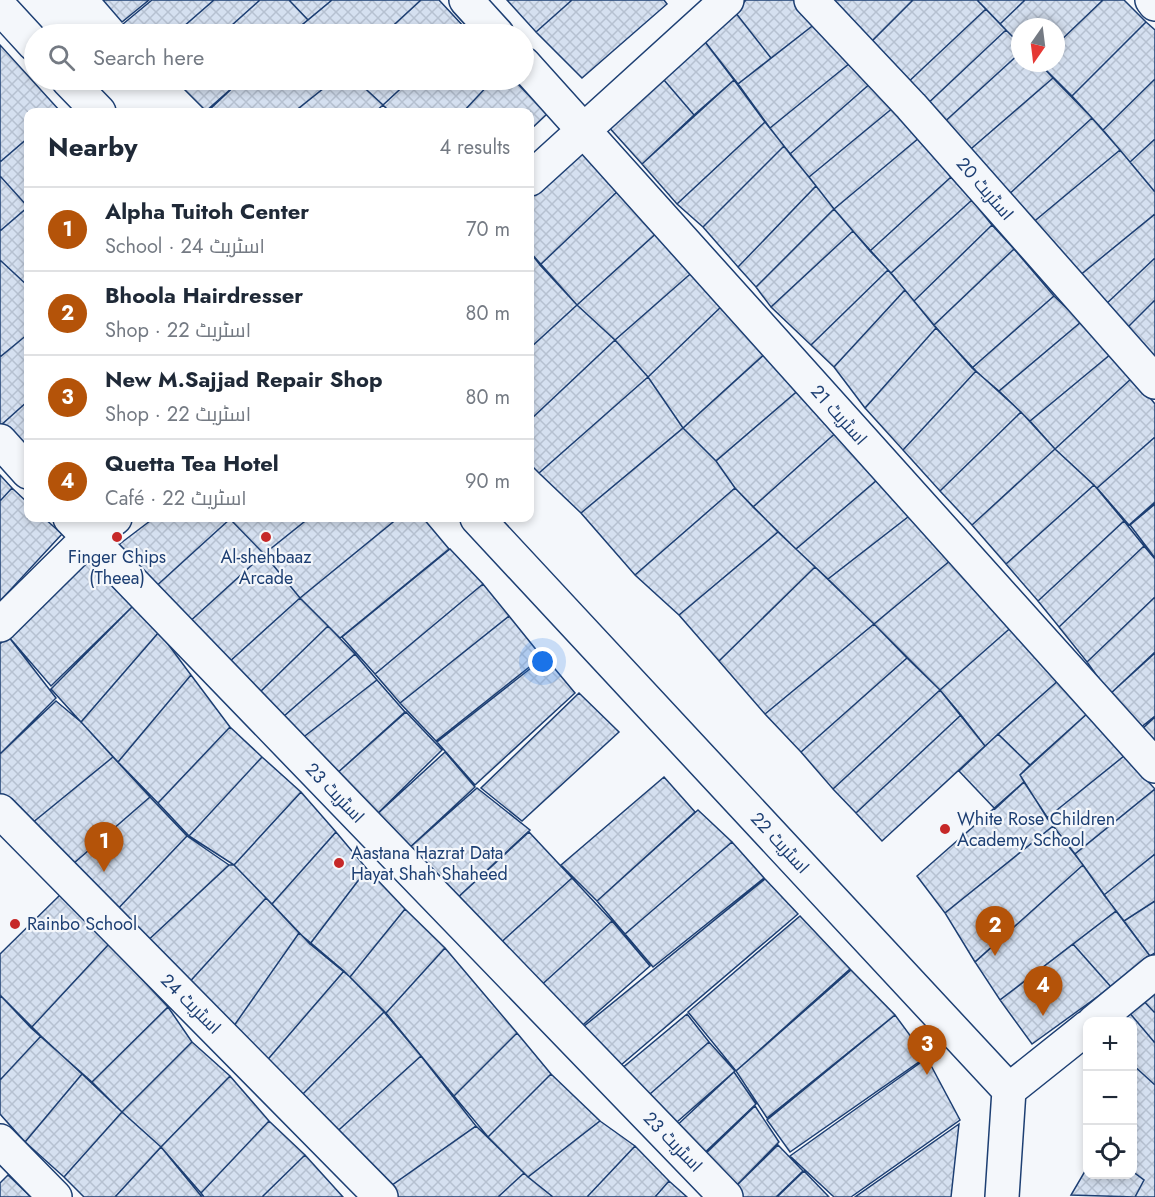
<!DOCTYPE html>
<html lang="en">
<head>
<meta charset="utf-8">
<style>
  :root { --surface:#fff; --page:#f6f6f7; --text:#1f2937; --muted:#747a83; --line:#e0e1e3; --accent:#b45309 }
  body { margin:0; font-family:Jost,Cairo,sans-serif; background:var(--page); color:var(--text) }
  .controls { position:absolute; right:18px; bottom:18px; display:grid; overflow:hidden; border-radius:12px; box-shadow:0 3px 9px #0003 }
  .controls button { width:54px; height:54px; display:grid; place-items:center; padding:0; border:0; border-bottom:2px solid var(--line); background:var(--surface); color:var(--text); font:30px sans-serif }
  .compass { position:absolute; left:1011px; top:18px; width:54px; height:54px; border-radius:50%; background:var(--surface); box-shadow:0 3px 9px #0003; rotate:194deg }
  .you { position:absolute; left:543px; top:662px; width:21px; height:21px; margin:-15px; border:4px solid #fff; border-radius:50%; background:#1a73e8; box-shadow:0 0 0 9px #1a73e833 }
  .badge { display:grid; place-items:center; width:39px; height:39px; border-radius:50%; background:var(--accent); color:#fff; font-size:20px; font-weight:700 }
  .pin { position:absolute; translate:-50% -50px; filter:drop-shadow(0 2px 3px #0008) }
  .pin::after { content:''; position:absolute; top:32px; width:21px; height:18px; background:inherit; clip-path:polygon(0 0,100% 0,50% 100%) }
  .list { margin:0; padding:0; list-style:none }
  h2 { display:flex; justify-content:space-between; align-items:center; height:78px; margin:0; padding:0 24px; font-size:26px }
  h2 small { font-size:20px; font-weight:400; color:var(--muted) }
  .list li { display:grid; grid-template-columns:39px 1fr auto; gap:18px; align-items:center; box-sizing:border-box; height:84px; padding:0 24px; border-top:2px solid var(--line) }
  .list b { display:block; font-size:22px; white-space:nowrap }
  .list p { margin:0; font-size:20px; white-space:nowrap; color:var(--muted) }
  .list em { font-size:20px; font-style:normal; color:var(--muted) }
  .icon { flex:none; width:33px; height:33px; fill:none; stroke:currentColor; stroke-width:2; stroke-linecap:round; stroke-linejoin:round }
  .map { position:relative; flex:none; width:1155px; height:1197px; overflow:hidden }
  .search { position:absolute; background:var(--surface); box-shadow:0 3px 9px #0003; left:24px; top:24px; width:510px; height:66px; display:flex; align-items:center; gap:15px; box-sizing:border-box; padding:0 21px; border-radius:33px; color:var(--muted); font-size:22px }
  .panel { position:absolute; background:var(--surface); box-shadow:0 3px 9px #0003; left:24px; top:108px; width:510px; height:414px; border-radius:12px }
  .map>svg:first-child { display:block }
</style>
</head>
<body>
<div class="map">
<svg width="1155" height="1197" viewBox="0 0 1155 1197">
  <defs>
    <pattern id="building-cross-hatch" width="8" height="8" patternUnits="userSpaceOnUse" patternTransform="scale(1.5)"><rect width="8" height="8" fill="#d5e0f0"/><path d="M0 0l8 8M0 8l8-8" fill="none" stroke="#b6c1d1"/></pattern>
  </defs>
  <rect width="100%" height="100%" fill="#f4f7fb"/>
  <!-- building -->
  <path fill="url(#building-cross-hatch)" stroke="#1d3f73" stroke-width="1.5" d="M 103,0 L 149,0 L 122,22 Z
    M 152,0 L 214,0 L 175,34 L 133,34 L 123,24 Z
    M 214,0 L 260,0 L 222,34 L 175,34 Z
    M 260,0 L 289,0 L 308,20 L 291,34 L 222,34 Z
    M 289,0 L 332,0 L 308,20 Z
    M 332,0 L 421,0 L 384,34 L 292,33 Z
    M 421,0 L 439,0 L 465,28 L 458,34 L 384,34 Z
    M 507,0 L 572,0 L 536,32 Z
    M 572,0 L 664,0 L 667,4 L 582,78 L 536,32 Z
    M 746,0 L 802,0 L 820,20 L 771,58 L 735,12 Z
    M 831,0 L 913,0 L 867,46 Z
    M 913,0 L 977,0 L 986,9 L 904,86 L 867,46 Z
    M 977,0 L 1025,0 L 1000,24 Z
    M 1025,0 L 1103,0 L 1056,45 L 1056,27 L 1020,27 L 1020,44 L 1000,24 Z
    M 1103,0 L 1124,0 L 1146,22 L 1072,96 L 1039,63 L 1056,63 L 1056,45 Z
    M 986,9 L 1006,30 L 923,108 L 904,86 Z
    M 735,12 L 771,58 L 738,84 L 699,34 Z
    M 820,20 L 855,59 L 770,128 L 738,84 Z
    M 1146,22 L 1155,30 L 1155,79 L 1103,130 L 1072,96 Z
    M 1006,30 L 1020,44 L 1020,53 L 940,126 L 923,108 Z
    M 699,34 L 734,80 L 694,115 L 658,73 Z
    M 0,45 L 60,111 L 28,112 L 28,138 L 0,162 Z
    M 1020,53 L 1020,63 L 1039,63 L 1053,78 L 965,154 L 940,126 Z
    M 855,59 L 872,82 L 790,154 L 770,128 Z
    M 658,73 L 694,115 L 642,164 L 606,124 Z
    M 1053,78 L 1092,118 L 1006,197 L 965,154 Z
    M 1155,79 L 1155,139 L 1130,162 L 1103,130 Z
    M 175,80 L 241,80 L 206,111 Z
    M 241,80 L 334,80 L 294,112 L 207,112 Z
    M 334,80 L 356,80 L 383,105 L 375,112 L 294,112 Z
    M 356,80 L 410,80 L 383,105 Z
    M 410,80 L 493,80 L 463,112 L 390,112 L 383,105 Z
    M 493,80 L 514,80 L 547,114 L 530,130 L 530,112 L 463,112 Z
    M 734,80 L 765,122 L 677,204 L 642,164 Z
    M 872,82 L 894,107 L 809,177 L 790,154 Z
    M 894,107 L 919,138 L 834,209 L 809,177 Z
    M 1092,118 L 1120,150 L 1031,224 L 1006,197 Z
    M 765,122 L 784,146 L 703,227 L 677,204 Z
    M 28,138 L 28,207 L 0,176 L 0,162 Z
    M 919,138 L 951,177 L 870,251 L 834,209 Z
    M 1155,139 L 1155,192 L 1130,162 Z
    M 578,141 L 621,188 L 540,265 L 530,252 L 530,189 Z
    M 784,146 L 816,186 L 738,267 L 703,227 Z
    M 1120,150 L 1155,192 L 1155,214 L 1079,276 L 1031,224 Z
    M 0,176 L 28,207 L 0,231 Z
    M 951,177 L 972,200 L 891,273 L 870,251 Z
    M 816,186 L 834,209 L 756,287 L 738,267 Z
    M 621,188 L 661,229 L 577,305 L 540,265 Z
    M 972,200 L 992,225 L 914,301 L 891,273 Z
    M 28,207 L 28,286 L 0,260 L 0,231 Z
    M 834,209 L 853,231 L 771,307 L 756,287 Z
    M 1155,214 L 1155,258 L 1105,305 L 1079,276 Z
    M 992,225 L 1014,249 L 934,325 L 914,301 Z
    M 661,229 L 696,269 L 615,340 L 577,305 Z
    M 853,231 L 888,270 L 811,345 L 771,307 Z
    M 1014,249 L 1054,296 L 972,368 L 934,325 Z
    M 530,252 L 577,305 L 530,348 Z
    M 1155,258 L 1155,300 L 1126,329 L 1105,305 Z
    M 0,260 L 28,286 L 28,334 L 0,357 Z
    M 696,269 L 724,304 L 648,377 L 615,340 Z
    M 888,270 L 905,290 L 834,367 L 811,345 Z
    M 905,290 L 936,328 L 865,408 L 834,367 Z
    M 1054,296 L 1081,322 L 999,391 L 972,368 Z
    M 1155,300 L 1155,364 L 1126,329 Z
    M 724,304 L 768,351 L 683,428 L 648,377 Z
    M 577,305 L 615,340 L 530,420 L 530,348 Z
    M 1081,322 L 1111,354 L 1030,421 L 999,391 Z
    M 936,328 L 976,371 L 903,450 L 865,408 Z
    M 28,334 L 28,401 L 0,426 L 0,357 Z
    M 615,340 L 648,377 L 539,473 L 530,464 L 530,420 Z
    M 768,351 L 801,388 L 716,461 L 683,428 Z
    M 1111,354 L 1133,377 L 1055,449 L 1030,421 Z
    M 976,371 L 1021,412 L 940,491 L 903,450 Z
    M 648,377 L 683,428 L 581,513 L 539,473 Z
    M 1133,377 L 1155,404 L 1155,437 L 1097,488 L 1055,449 Z
    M 801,388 L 840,429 L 753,507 L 735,488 L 716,461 Z
    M 28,401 L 28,459 L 0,426 Z
    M 1021,412 L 1055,449 L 972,525 L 940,491 Z
    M 683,428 L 716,461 L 735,488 L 635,575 L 581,513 Z
    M 840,429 L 883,475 L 796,549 L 753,507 Z
    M 1155,437 L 1155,502 L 1129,525 L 1097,488 Z
    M 1055,449 L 1094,485 L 1006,564 L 972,525 Z
    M 0,475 L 12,488 L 0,501 Z
    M 883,475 L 917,510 L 828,579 L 796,549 Z
    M 1094,485 L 1124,521 L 1038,601 L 1006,564 Z
    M 12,488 L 28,503 L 28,518 L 44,518 L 62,534 L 0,601 L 0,501 Z
    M 735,488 L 778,532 L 679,615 L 635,575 Z
    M 1155,504 L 1155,558 L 1130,525 Z
    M 917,510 L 957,555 L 874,624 L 828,579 Z
    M 154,518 L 229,518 L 230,519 L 153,589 L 117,546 Z
    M 232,518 L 309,518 L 264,554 L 230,519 Z
    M 309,518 L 398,518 L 300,598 L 264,554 Z
    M 398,518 L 423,518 L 449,549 L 340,638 L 300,598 Z
    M 230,519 L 264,554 L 186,625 L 153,589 Z
    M 1124,521 L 1144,546 L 1059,627 L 1038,601 Z
    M 778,532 L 815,567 L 719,661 L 679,615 Z
    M 1144,546 L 1155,559 L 1155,597 L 1087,662 L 1059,627 Z
    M 450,549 L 483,584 L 375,674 L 342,637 Z
    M 264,554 L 300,598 L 228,663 L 186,625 Z
    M 957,555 L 1015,624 L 940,690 L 874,624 Z
    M 85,560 L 134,605 L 51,686 L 8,636 Z
    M 815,567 L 874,624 L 765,714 L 719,661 Z
    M 483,584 L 509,616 L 400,703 L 375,674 Z
    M 1155,597 L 1155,652 L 1110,694 L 1087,662 Z
    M 300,598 L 328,626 L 257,695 L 228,663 Z
    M 134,605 L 159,632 L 81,722 L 51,689 Z
    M 509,616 L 542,657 L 436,741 L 400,703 Z
    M 874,624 L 907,658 L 801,752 L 765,714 Z
    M 1015,624 L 1060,679 L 985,746 L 940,690 Z
    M 328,626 L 355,654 L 284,716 L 257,695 Z
    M 159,632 L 191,675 L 118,762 L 81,722 Z
    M 8,636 L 56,698 L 0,754 L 0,644 Z
    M 1155,653 L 1155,716 L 1140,728 L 1110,694 Z
    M 355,654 L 377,680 L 301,739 L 284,716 Z
    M 545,657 L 575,693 L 475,785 L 437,742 Z
    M 907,658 L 940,690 L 833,789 L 801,752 Z
    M 191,675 L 230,727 L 158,803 L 118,762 Z
    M 1060,679 L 1089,712 L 1030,765 L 998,734 Z
    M 377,680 L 405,712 L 335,775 L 301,739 Z
    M 940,690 L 961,715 L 856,813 L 833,789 Z
    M 579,693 L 619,732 L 522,821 L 481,788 Z
    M 56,701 L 81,722 L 113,757 L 26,828 L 0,794 L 0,754 Z
    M 406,712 L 442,750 L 373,818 L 335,775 Z
    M 1089,712 L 1124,756 L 1047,818 L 1020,775 Z
    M 961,715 L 985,746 L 882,841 L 856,813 Z
    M 1155,717 L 1155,743 L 1142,729 Z
    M 230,727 L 262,757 L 189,836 L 158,803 Z
    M 998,734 L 1030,765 L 1020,775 L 1024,782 L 995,809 L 959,771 Z
    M 445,752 L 475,787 L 407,850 L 373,818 Z
    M 1124,756 L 1155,789 L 1075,854 L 1047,818 Z
    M 113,757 L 150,797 L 66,870 L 26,828 Z
    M 262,757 L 301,792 L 234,865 L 189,836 Z
    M 664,777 L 695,812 L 597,901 L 561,865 Z
    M 1024,782 L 1053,826 L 945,913 L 917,876 Z
    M 477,788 L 530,830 L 454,901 L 407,850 Z
    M 1155,789 L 1155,854 L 1104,895 L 1075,854 Z
    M 301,792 L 336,832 L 272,904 L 234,865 Z
    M 150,797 L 187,836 L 113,914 L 66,870 Z
    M 698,810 L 732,842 L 625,934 L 597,901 Z
    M 1053,826 L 1083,865 L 975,962 L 945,913 Z
    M 336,832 L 367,869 L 310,944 L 272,904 Z
    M 529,832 L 572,878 L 496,947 L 454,901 Z
    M 187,836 L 229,865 L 143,945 L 113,914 Z
    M 732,842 L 764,878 L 653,967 L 625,934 Z
    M 1155,854 L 1155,901 L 1124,921 L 1104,895 Z
    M 229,865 L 234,865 L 266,898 L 185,987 L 143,945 Z
    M 1083,865 L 1116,911 L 1000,1000 L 975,962 Z
    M 367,869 L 405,909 L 350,977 L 310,944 Z
    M 572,878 L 612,921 L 537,989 L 496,947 Z
    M 765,879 L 798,914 L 614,1071 L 578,1031 Z
    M 61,894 L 109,944 L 31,1028 L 0,995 L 0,954 Z
    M 266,898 L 299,933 L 231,1030 L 185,987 Z
    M 1155,901 L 1155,953 L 1150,956 L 1124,921 Z
    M 405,909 L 445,948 L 386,1013 L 350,977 Z
    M 1116,911 L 1150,956 L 1111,987 L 1073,944 Z
    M 800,916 L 850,969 L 736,1071 L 688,1012 Z
    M 612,921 L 650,966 L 576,1031 L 537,989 Z
    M 299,933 L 344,971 L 263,1065 L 231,1030 Z
    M 109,944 L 168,1007 L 92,1082 L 31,1028 Z
    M 1073,944 L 1111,987 L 1032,1044 L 1000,1000 Z
    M 445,948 L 517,1033 L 454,1096 L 386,1013 Z
    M 851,970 L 895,1015 L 767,1118 L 736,1071 Z
    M 344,971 L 384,1012 L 297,1100 L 263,1065 Z
    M 1155,983 L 1155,1013 L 1139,996 Z
    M 1,996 L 41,1036 L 0,1080 L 0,998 Z
    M 1139,996 L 1155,1013 L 1155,1043 L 1128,1011 Z
    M 168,1007 L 192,1042 L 122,1112 L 92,1082 Z
    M 1128,1011 L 1155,1043 L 1155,1085 L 1132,1064 L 1132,1022 L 1119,1022 Z
    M 384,1012 L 421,1056 L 331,1137 L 297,1100 Z
    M 687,1014 L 709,1042 L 642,1101 L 615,1074 Z
    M 895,1015 L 926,1057 L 790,1152 L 767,1120 Z
    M 517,1033 L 551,1074 L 488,1137 L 454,1096 Z
    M 41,1036 L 82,1074 L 25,1142 L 0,1114 L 0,1080 Z
    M 192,1042 L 230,1076 L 161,1147 L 122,1112 Z
    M 709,1042 L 735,1071 L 669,1129 L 642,1101 Z
    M 421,1056 L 476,1126 L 385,1190 L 331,1137 Z
    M 927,1058 L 960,1120 L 851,1197 L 834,1197 L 790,1156 Z
    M 1132,1064 L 1155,1085 L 1155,1197 L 1135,1197 L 1144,1180 L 1132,1171 Z
    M 734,1072 L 756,1104 L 698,1159 L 672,1130 Z
    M 82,1074 L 122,1112 L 64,1177 L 25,1142 Z
    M 551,1074 L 600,1121 L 528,1177 L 488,1137 Z
    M 230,1076 L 269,1121 L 201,1193 L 161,1147 Z
    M 755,1106 L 779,1142 L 731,1191 L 700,1159 Z
    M 122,1112 L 161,1147 L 115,1197 L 84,1197 L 64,1177 Z
    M 269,1121 L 305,1155 L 262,1197 L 204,1197 L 201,1193 Z
    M 600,1121 L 635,1146 L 587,1197 L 553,1197 L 528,1177 Z
    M 959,1124 L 951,1197 L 855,1197 Z
    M 476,1126 L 524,1173 L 498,1197 L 393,1197 L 385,1190 Z
    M 778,1145 L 803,1171 L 776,1197 L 737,1197 L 731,1191 Z
    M 635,1146 L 669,1181 L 655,1197 L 587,1197 Z
    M 161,1147 L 202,1197 L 115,1197 Z
    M 305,1155 L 343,1197 L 262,1197 Z
    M 1088,1166 L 1088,1174 L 1132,1174 L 1132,1171 L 1144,1180 L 1135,1197 L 1071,1195 Z
    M 804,1171 L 829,1197 L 777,1197 Z
    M 524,1173 L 528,1177 L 553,1197 L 498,1197 Z
    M 8,1175 L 31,1197 L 0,1197 L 0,1183 Z
    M 669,1181 L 687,1197 L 655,1197 Z"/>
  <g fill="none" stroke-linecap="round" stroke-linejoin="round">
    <!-- minor casing -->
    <g stroke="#1d3f73" stroke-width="36">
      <path id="minor" d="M 466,0 L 497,34
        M 811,0 L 911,106 L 1155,382
        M 1152,0 L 1155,4
        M 0,7 L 34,44
        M 524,64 L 1155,766
        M 68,80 L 99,112
        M 530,179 L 727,0
        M 0,441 L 28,472
        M 70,518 L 726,1197
        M 477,518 L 1009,1090 L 1002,1197
        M 0,625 L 88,538 L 115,518
        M 0,811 L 381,1197
        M 1094,1022 L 1155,972
        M 1009,1090 L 1088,1027
        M 0,1141 L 55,1197"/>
    </g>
    <!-- minor -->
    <use href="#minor" stroke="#f4f7fb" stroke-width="33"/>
  </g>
  <!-- markers -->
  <g fill="#c62828" stroke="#f4f7fb" stroke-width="2">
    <circle cx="117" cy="537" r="6"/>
    <circle cx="266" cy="537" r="6"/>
    <circle cx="945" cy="829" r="6"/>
    <circle cx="339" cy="863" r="6"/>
    <circle cx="15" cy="924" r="6"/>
  </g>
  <g text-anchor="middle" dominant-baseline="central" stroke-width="4.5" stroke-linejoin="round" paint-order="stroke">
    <!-- street labels -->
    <g font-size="18" fill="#1d3f73" stroke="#f4f7fb">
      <text transform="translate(985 189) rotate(49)">اسٹریٹ 20</text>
      <text transform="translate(839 415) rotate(48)">اسٹریٹ 21</text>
      <text transform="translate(335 793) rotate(46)">اسٹریٹ 23</text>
      <text transform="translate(780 843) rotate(47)">اسٹریٹ 22</text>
      <text transform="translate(191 1004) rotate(45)">اسٹریٹ 24</text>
      <text transform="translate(673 1142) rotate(46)">اسٹریٹ 23</text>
    </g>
    <!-- poi labels -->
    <g font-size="18" fill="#1d3f73" stroke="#f4f7fb" text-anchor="start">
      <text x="117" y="557" text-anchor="middle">Finger Chips<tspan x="117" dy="21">(Theea)</tspan></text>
      <text x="266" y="557" text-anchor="middle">Al-shehbaaz<tspan x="266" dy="21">Arcade</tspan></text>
      <text x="957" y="819">White Rose Children<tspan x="957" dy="21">Academy School</tspan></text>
      <text x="351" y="853">Aastana Hazrat Data<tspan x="351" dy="21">Hayat Shah Shaheed</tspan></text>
      <text x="27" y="924">Rainbo School</text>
    </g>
  </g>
</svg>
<div class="controls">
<button>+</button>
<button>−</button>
<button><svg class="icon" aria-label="locate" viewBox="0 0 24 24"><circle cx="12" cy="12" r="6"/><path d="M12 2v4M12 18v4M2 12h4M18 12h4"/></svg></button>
</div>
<svg class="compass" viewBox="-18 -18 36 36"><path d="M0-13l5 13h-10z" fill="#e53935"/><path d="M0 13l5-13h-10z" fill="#747a83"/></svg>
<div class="you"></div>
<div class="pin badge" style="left:104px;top:872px">1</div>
<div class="pin badge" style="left:995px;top:956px">2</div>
<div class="pin badge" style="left:927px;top:1075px">3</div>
<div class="pin badge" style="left:1043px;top:1016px">4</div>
<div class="search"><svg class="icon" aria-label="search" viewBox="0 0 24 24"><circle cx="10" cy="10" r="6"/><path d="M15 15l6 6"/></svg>Search here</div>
<section class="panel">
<h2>Nearby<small>4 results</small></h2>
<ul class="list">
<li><span class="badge">1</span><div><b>Alpha Tuitoh Center</b><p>School · اسٹریٹ 24</p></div><em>70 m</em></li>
<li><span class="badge">2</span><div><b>Bhoola Hairdresser</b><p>Shop · اسٹریٹ 22</p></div><em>80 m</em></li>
<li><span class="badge">3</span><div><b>New M.Sajjad Repair Shop</b><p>Shop · اسٹریٹ 22</p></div><em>80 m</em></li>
<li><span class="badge">4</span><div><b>Quetta Tea Hotel</b><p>Café · اسٹریٹ 22</p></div><em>90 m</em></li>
</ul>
</section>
</div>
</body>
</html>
